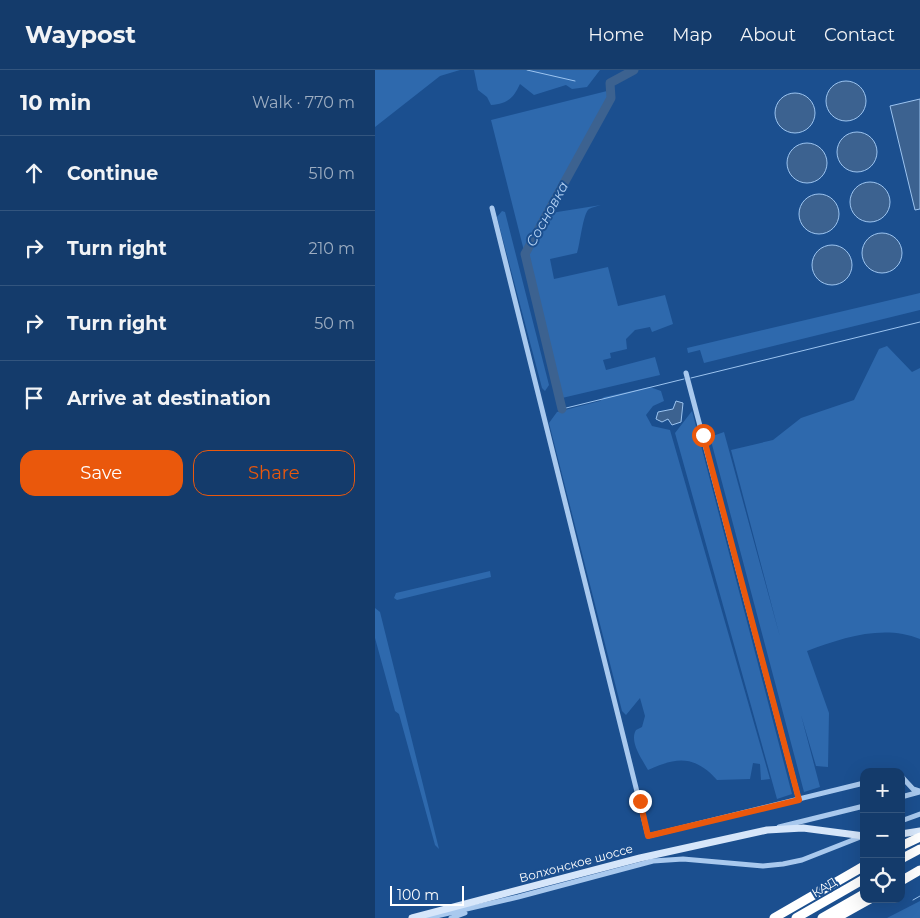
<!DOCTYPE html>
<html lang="en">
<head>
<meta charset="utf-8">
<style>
  :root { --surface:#143b6b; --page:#214673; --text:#f1f3f6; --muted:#9dadc1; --line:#33557e; --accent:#ea580c }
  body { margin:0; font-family:Montserrat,sans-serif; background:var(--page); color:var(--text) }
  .controls { position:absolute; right:15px; bottom:15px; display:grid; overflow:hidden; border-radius:10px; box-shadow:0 5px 20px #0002 }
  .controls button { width:45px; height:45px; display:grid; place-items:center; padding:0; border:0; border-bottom:1px solid var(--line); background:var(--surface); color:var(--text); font:25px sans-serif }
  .scale { position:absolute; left:15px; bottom:12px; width:74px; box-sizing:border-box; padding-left:5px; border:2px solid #fff; border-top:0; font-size:14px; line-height:18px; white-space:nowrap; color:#fff; -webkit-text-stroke:4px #1b4f8f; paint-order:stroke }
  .stop { position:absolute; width:15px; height:15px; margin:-11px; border:4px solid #ea580c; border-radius:50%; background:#fff }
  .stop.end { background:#ea580c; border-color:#fff; box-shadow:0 1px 5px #0008 }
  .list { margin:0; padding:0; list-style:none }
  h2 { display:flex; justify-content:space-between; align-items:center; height:65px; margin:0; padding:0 20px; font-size:21px }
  h2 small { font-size:16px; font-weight:400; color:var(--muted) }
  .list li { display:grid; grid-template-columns:32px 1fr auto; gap:15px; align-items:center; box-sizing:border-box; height:75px; padding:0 20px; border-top:1px solid var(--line) }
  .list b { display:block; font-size:19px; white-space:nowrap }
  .list em { font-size:16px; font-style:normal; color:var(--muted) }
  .actions { display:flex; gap:10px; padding:15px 20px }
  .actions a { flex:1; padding:11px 0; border:1px solid var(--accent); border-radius:15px; text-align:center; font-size:18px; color:var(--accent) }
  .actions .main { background:var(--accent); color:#fff }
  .icon { flex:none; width:28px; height:28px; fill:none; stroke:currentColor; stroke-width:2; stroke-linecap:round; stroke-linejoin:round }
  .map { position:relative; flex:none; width:545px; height:848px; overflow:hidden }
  header { display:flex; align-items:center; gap:30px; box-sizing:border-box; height:70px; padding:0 25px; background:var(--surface); border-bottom:1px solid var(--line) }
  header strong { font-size:24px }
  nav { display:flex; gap:28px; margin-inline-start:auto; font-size:18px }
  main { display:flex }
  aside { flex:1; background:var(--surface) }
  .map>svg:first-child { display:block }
</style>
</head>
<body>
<header>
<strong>Waypost</strong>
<nav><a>Home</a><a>Map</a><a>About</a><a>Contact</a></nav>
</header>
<main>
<aside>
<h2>10 min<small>Walk · 770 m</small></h2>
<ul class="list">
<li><svg class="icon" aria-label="ahead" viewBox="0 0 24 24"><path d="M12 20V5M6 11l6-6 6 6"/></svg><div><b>Continue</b></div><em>510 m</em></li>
<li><svg class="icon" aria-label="right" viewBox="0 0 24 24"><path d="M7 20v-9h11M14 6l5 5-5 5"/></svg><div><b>Turn right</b></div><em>210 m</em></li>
<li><svg class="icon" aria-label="right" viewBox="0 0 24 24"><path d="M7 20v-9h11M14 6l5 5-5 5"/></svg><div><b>Turn right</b></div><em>50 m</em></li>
<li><svg class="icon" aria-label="arrive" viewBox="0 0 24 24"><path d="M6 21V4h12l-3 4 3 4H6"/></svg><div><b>Arrive at destination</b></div></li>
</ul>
<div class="actions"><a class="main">Save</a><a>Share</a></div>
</aside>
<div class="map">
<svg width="545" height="848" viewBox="0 0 545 848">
  <rect width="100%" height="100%" fill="#1b4f8f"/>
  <!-- green -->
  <path fill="#2e69ad" d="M 0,0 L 85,0 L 65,6 L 0,57 Z
    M 99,0 L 225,0 L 212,17 L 197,19 L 191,15 L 159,25 L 145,14 C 138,29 132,34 116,35 L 112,27 L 103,20 Z
    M 236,20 L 149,181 L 116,50 Z
    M 226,135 C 223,136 217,137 214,139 C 208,143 205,174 202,183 L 175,189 L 179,209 L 233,197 L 243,236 L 290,225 L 298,254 L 277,262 L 275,257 L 260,260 L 251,269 L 252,279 L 235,283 L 236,288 L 228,290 L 231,300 L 280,287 L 285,305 L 187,328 L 152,187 L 176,143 Z
    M 127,141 L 130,142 L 174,315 L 170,321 L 167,318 L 122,147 Z
    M 545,223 L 545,240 L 329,293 L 325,280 L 313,283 L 312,278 Z
    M 512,276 L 537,302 L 545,298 L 545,569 C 508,554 467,568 432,581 L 454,643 L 453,697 L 441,696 L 426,645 L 445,717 L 429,722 L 335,367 L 349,362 L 405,567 L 356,380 L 398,370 L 426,348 L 479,330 L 504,279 Z
    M 275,317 L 286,321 L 289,331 L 278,336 L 271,345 L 277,356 L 295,360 L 395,709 L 386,710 L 385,694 L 378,693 L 375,709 L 342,710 C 320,685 301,687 273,700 C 267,689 254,672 261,660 L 267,657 L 270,646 L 265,628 L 251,645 L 247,641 L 174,353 L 182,342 L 225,331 L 229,327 Z
    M 317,341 L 417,724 L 402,729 L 300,363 Z
    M 115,501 L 116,507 L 22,530 L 19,528 L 21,523 Z
    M 0,538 L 5,542 L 64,779 L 60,775 L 24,644 L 20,641 L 0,568 Z
    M 545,831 L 545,848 L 512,848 Z"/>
  <!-- water -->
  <path fill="#3c6290" stroke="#9cc4f0" d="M451 31a20 20 0 1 1 40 0a20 20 0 1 1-40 0Z
    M400 43a20 20 0 1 1 40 0a20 20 0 1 1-40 0Z
    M 545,29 L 545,139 L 540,140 L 515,36 Z
    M462 82a20 20 0 1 1 40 0a20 20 0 1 1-40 0Z
    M412 93a20 20 0 1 1 40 0a20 20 0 1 1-40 0Z
    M475 132a20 20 0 1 1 40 0a20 20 0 1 1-40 0Z
    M424 144a20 20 0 1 1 40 0a20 20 0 1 1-40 0Z
    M487 183a20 20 0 1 1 40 0a20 20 0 1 1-40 0Z
    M437 195a20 20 0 1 1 40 0a20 20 0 1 1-40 0Z
    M 301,331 L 308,333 L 306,352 L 297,355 L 293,349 L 287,352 L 281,349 L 283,342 L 298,339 Z"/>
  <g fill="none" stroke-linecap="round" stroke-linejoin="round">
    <!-- stream -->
    <path stroke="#9cc4f0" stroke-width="1" d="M 152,0 L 200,11
      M 316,308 L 545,252
      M 187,339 L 309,309
      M 538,830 L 545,826"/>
    <!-- river -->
    <path stroke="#3c6290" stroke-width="9" d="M 187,339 L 150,184 L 236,28 L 235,13 L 259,0"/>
    <!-- minor -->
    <path stroke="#a9c9ee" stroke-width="5" d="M 117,138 L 273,766 L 489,713
      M 311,303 L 424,730
      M 526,706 L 538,719 L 545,721
      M 526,727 L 545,722
      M 526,751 L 545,744
      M 404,757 L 489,736
      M 53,848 L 143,827 L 278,791 L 308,789 L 388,796 L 408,794 L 427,790 L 488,766
      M 76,848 L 90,843"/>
    <!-- secondary -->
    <path stroke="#d6e6fa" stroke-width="7" d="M 526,764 L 545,761
      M 37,848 L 265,788 L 392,760 L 428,758 L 489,766"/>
    <!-- motorway -->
    <path stroke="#fff" stroke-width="9" d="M 526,776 L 545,767
      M 526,789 L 545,779
      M 526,811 L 545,800
      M 399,848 L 489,796
      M 421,848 L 489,809
      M 447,848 L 489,824
      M 461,848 L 495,829"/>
  </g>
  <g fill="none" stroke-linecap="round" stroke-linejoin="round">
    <!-- route -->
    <path stroke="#ea580c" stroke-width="6" d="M 265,731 L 273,766 L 424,730 L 328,365"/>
  </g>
  <g text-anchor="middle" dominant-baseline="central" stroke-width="4" stroke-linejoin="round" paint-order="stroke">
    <!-- street labels -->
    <g font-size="12" fill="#fff" stroke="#1b4f8f">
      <text transform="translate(201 793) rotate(-15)">Волхонское шоссе</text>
      <text transform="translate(449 817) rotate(-31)">КАД</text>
    </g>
    <!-- water labels -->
    <g font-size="14" font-style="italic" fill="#b5d3f5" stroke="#1b4f8f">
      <text transform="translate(172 144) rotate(-61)">Сосновка</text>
    </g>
  </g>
</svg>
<div class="controls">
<button>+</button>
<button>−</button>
<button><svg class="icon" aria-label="locate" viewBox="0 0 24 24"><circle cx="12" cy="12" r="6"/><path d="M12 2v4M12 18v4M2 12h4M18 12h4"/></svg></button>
</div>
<div class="scale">100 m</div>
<div class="stop" style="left:328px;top:365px"></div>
<div class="stop end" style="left:265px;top:731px"></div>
</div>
</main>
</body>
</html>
